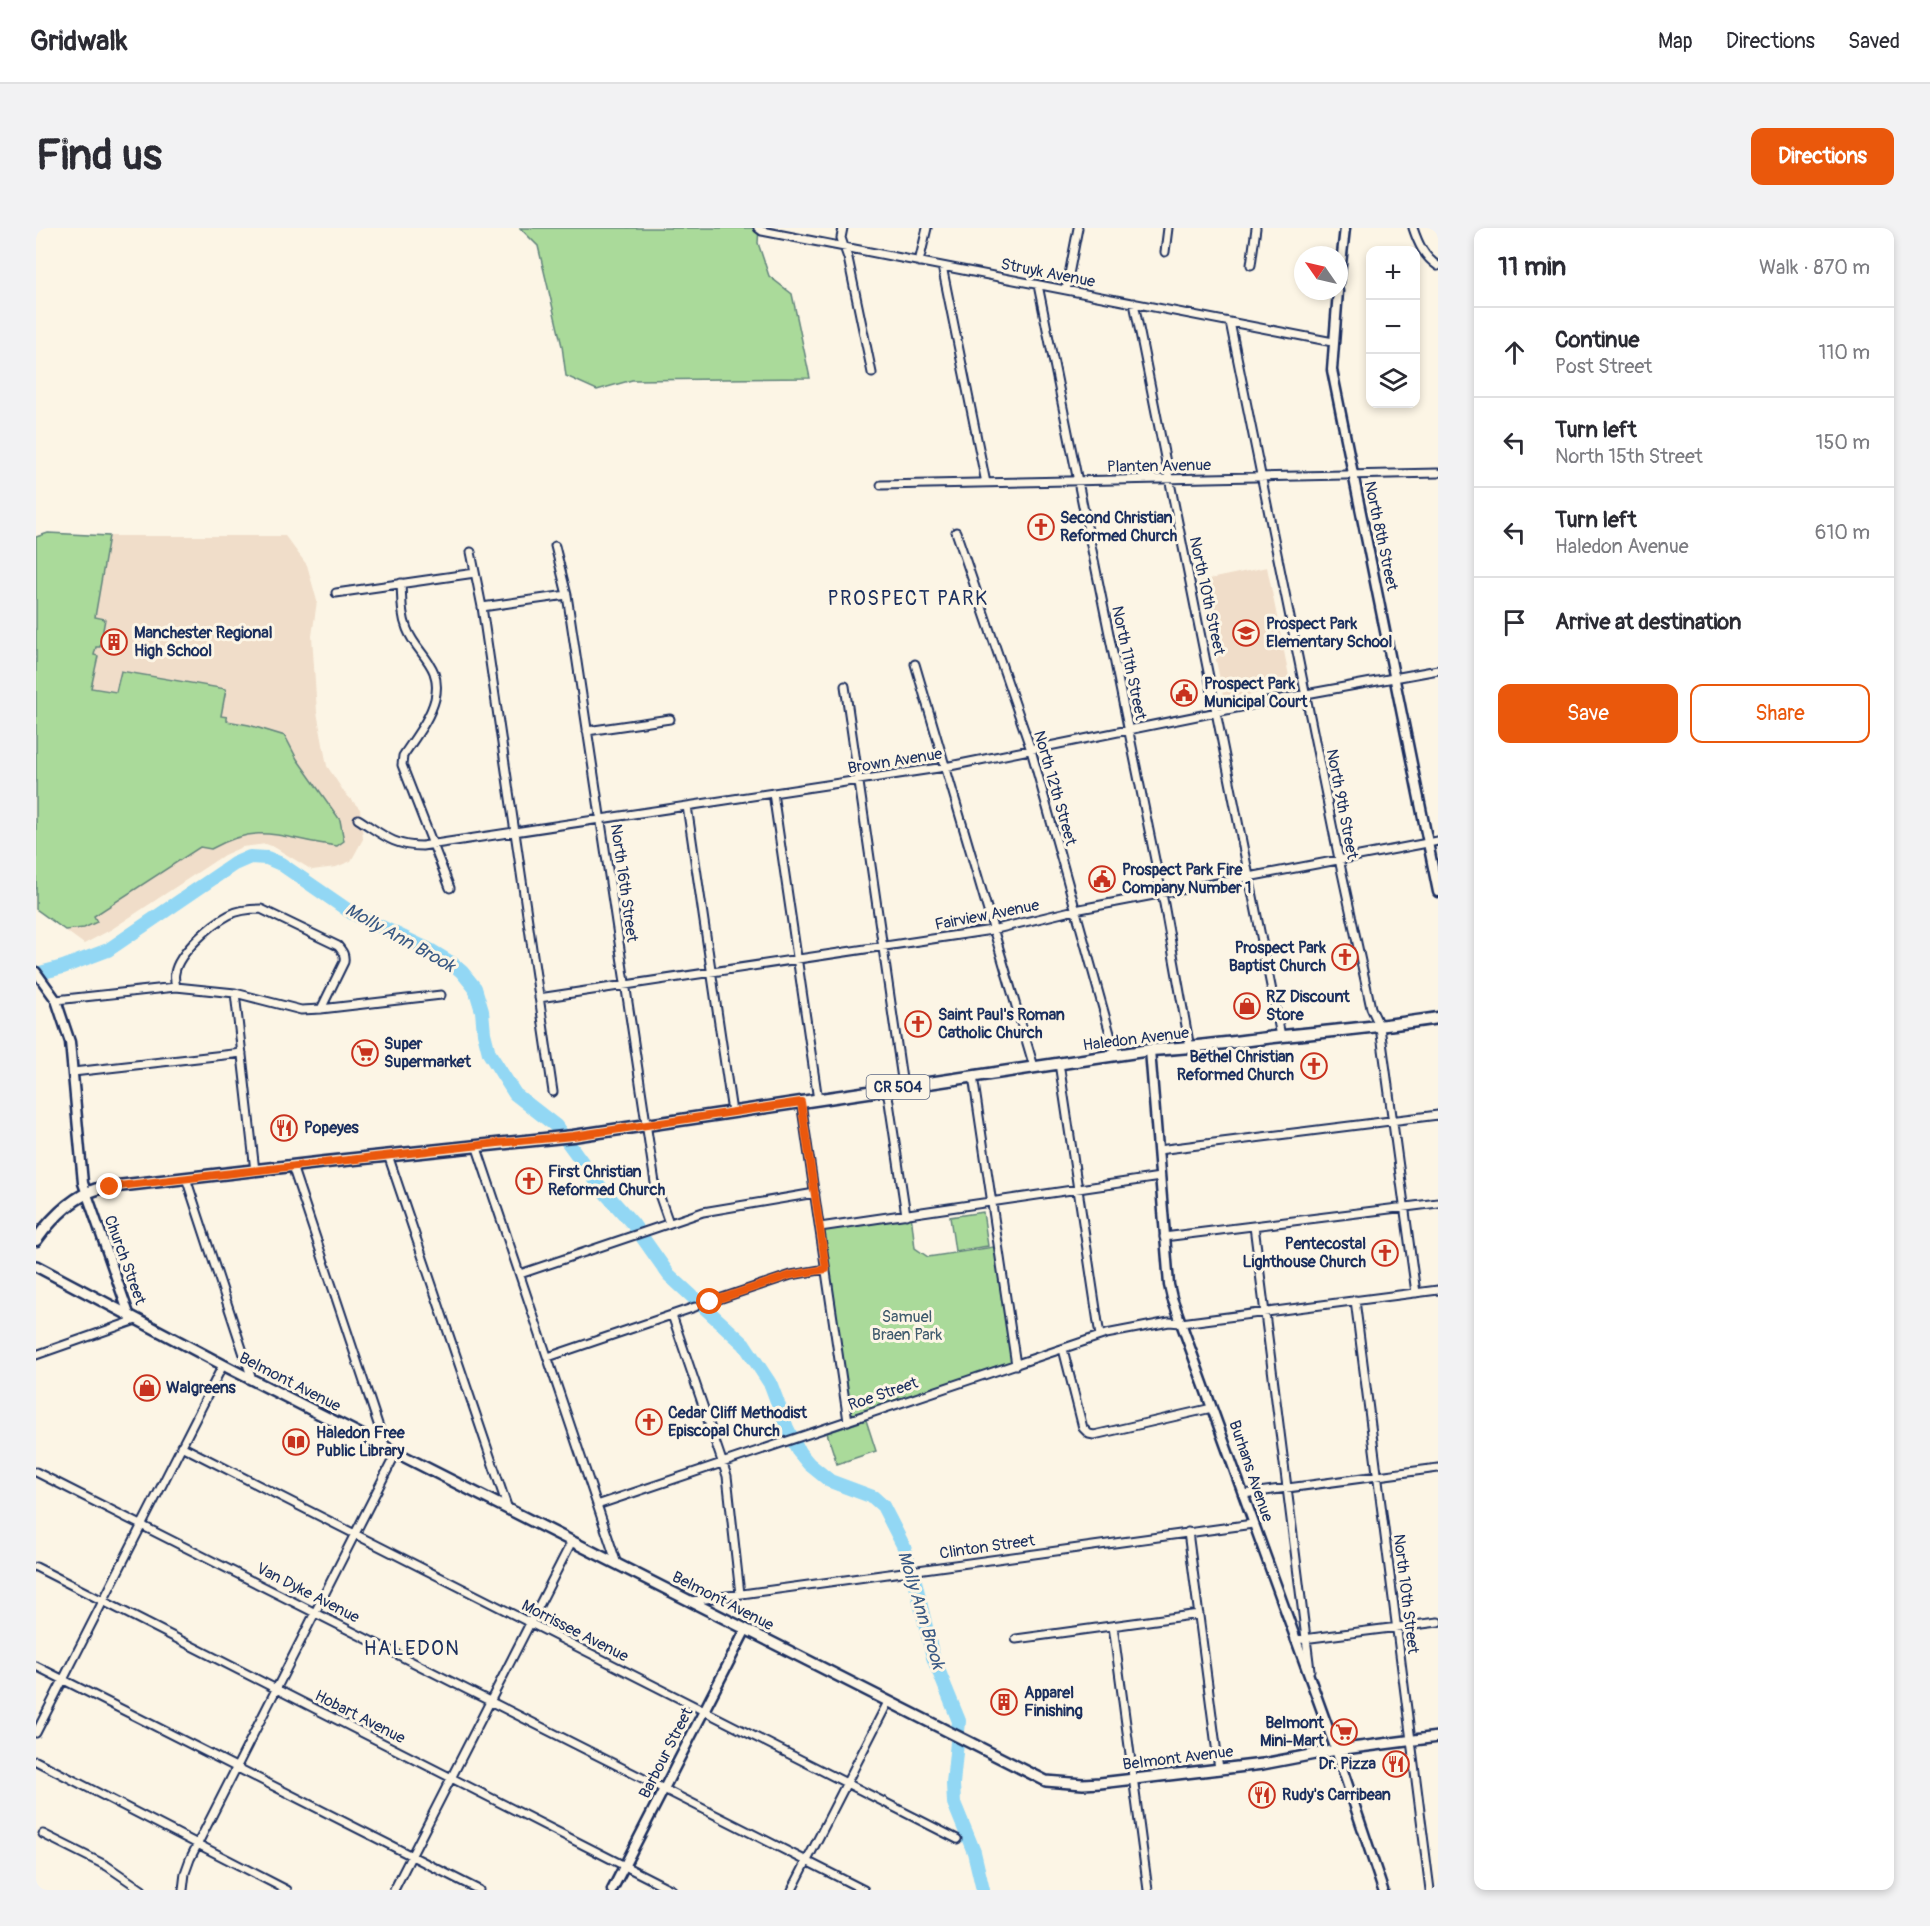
<!DOCTYPE html>
<html lang="en">
<head>
<meta charset="utf-8">
<style>
  :root { --surface:#fff; --page:#f2f2f3; --text:#2b2b33; --muted:#7c7c81; --line:#e1e1e2; --accent:#ea580c }
  body { margin:0; font-family:Pangolin,sans-serif; background:var(--page); color:var(--text) }
  .controls { position:absolute; right:18px; top:18px; display:grid; overflow:hidden; border-radius:12px; box-shadow:0 3px 9px #0003 }
  .controls button { width:54px; height:54px; display:grid; place-items:center; padding:0; border:0; border-bottom:2px solid var(--line); background:var(--surface); color:var(--text); font:30px sans-serif }
  .compass { position:absolute; left:1258px; top:18px; width:54px; height:54px; border-radius:50%; background:var(--surface); box-shadow:0 3px 9px #0003; rotate:304deg }
  .stop { position:absolute; width:18px; height:18px; margin:-14px; border:4px solid #ea580c; border-radius:50%; background:#fff }
  .stop.end { background:#ea580c; border-color:#fff; box-shadow:0 2px 6px #0008 }
  .list { margin:0; padding:0; list-style:none }
  h2 { display:flex; justify-content:space-between; align-items:center; height:78px; margin:0; padding:0 24px; font-size:26px }
  h2 small { font-size:20px; font-weight:400; color:var(--muted) }
  .list li { display:grid; grid-template-columns:39px 1fr auto; gap:18px; align-items:center; box-sizing:border-box; height:90px; padding:0 24px; border-top:2px solid var(--line) }
  .list b { display:block; font-size:22px; white-space:nowrap }
  .list p { margin:0; font-size:20px; white-space:nowrap; color:var(--muted) }
  .list em { font-size:20px; font-style:normal; color:var(--muted) }
  .actions { display:flex; gap:12px; padding:18px 24px }
  .actions a { flex:1; padding:14px 0; border:2px solid var(--accent); border-radius:12px; text-align:center; font-size:21px; color:var(--accent) }
  .actions .main { background:var(--accent); color:#fff }
  .icon { flex:none; width:33px; height:33px; fill:none; stroke:currentColor; stroke-width:2; stroke-linecap:round; stroke-linejoin:round }
  .map { position:relative; flex:none; width:1402px; height:1662px; overflow:hidden; border-radius:12px }
  header { display:flex; align-items:center; gap:36px; box-sizing:border-box; height:84px; padding:0 30px; background:var(--surface); border-bottom:2px solid var(--line) }
  header strong { font-size:28px }
  nav { display:flex; gap:33px; margin-inline-start:auto; font-size:21px }
  .intro { display:flex; align-items:center; justify-content:space-between; box-sizing:border-box; height:144px; padding:0 36px }
  h1 { margin:0; font-size:42px }
  .button { padding:15px 27px; border-radius:12px; background:var(--accent); color:#fff; font-size:21px; font-weight:700 }
  main { display:flex; gap:36px; padding:0 36px }
  aside { flex:1; background:var(--surface); border-radius:12px; box-shadow:0 3px 9px #0003 }
  .map>svg:first-child { display:block }
</style>
</head>
<body>
<header>
<strong>Gridwalk</strong>
<nav><a>Map</a><a>Directions</a><a>Saved</a></nav>
</header>
<div class="intro"><h1>Find us</h1><a class="button">Directions</a></div>
<main>
<div class="map">
<svg width="1402" height="1662" viewBox="0 0 1402 1662">
  <rect width="100%" height="100%" fill="#fcf5e5"/>
  <filter id="ink" filterUnits="userSpaceOnUse"><feTurbulence type="fractalNoise" baseFrequency=".0167" numOctaves="2"/><feDisplacementMap in="SourceGraphic" scale="12" xChannelSelector="R" yChannelSelector="G"/><feConvolveMatrix kernelMatrix="1 2 1 2 8 2 1 2 1" color-interpolation-filters="sRGB"/></filter>
  <g filter="url(#ink)">
    <!-- built -->
    <path fill="#f0ddc9" d="M 12,305 L 73,308 L 249,308 L 271,337 L 281,373 L 276,408 L 281,484 L 291,538 L 308,564 L 324,581 L 327,611 L 315,633 L 300,639 L 276,642 L 238,619 L 230,616 L 206,619 L 188,627 L 76,701 L 48,716 L 0,681 L 0,308 Z
      M 1231,339 L 1255,458 L 1188,472 L 1164,353 Z"/>
    <!-- green -->
    <path fill="#aada9a" stroke="#62847c" stroke-width="1.5" d="M 484,0 L 723,0 L 722,15 L 733,48 L 756,66 L 774,150 L 596,152 L 561,162 L 530,148 L 526,118 L 502,18 Z
      M 12,305 L 73,308 L 59,389 L 69,391 L 64,419 L 60,419 L 58,427 L 62,428 L 55,460 L 80,464 L 85,443 L 190,461 L 185,488 L 191,489 L 191,493 L 213,497 L 249,508 L 261,531 L 304,592 L 308,613 L 301,618 C 247,612 228,592 175,621 L 164,619 L 58,688 L 61,694 L 48,700 L 29,702 L 0,681 L 0,309 Z
      M 947,984 L 952,1018 L 919,1023 L 914,989 Z
      M 875,986 L 879,1020 L 892,1029 L 964,1018 L 982,1136 L 813,1192 L 784,999 Z
      M 830,1192 L 840,1223 L 801,1236 L 791,1205 Z"/>
    <g fill="none" stroke-linecap="round" stroke-linejoin="round">
      <!-- river -->
      <path stroke="#92d7f4" stroke-width="14" d="M 0,746 L 27,739 L 72,722 L 198,636 L 214,629 L 231,630 L 245,636 L 316,685 L 394,722 L 417,736 L 426,744 L 439,760 L 446,783 L 448,805 L 453,825 L 479,866 L 520,898 L 565,960 L 597,996 L 633,1047 L 708,1116 L 735,1157 L 751,1200 L 763,1224 L 773,1236 L 794,1253 L 837,1269 L 847,1278 L 868,1319 L 880,1357 L 897,1429 L 923,1493 L 917,1556 L 918,1575 L 938,1624 L 947,1662"/>
      <!-- minor casing -->
      <g stroke="#1b2f5e" stroke-width="11">
        <path id="minor" d="M 722,0 L 726,3 L 1297,114
          M 807,0 L 805,10 L 812,30 L 836,145
          M 1377,0 C 1382,15 1388,29 1402,38
          M 1129,24 L 1132,0
          M 883,34 L 891,0
          M 1215,37 L 1220,0
          M 906,38 L 950,255
          M 1002,57 L 1128,676 L 1154,820
          M 1030,62 L 1042,0
          M 1098,75 L 1245,808
          M 1194,94 L 1303,631 L 1335,780 L 1344,799 L 1380,1065
          M 845,257 L 1402,245
          M 920,304 L 995,522 L 1080,827
          M 519,318 L 531,367 L 619,955 L 633,995
          M 435,324 L 446,379 L 517,864
          M 365,355 C 366,371 365,386 371,401 C 381,427 407,437 399,471 C 394,491 378,511 367,528 L 366,537 L 414,660
          M 300,365 L 439,345
          M 446,379 L 531,367
          M 879,436 L 998,839
          M 809,458 L 867,858
          M 551,503 L 634,491
          M 737,565 L 782,872
          M 651,578 L 696,884
          M 322,591 C 346,606 357,618 386,618 L 909,539 L 1270,466 L 1402,442
          M 140,759 C 139,755 138,749 139,745 C 142,725 176,696 193,687 C 202,682 215,681 225,681 L 302,718 C 307,724 309,727 308,734 L 285,781
          M 199,765 L 219,943
          M 503,770 L 956,702 L 1039,682 L 1402,613
          M 20,772 L 140,759 L 199,765 L 265,782 L 285,781 L 405,767
          M 1023,835 L 1064,1108
          M 37,844 L 206,825
          M 937,848 L 980,1137
          M 851,861 L 870,987
          M 765,874 L 812,1193
          M 440,917 L 581,1336
          M 1122,922 L 1402,887
          M 352,927 L 472,1281
          M 256,938 L 350,1220
          M 150,950 L 216,1151
          M 1218,998 L 1274,1442
          M 784,999 L 1124,949
          M 1128,1009 L 1402,975
          M 484,1046 L 667,984 L 779,965
          M 1319,1072 L 1394,1662
          M 674,1074 L 755,1047 L 790,1041
          M 636,1087 L 691,1248 L 704,1366
          M 1027,1121 L 1047,1200 L 1053,1206 L 1058,1207 L 1176,1180
          M 0,1127 L 100,1092
          M 512,1129 L 659,1079
          M 145,1218 L 921,1611
          M 0,1244 L 828,1662
          M 1207,1266 L 1402,1240
          M 561,1277 L 1070,1106 L 1133,1094 L 1145,1095 L 1402,1062
          M 1152,1304 L 1183,1541
          M 0,1339 L 636,1662
          M 655,1373 L 1217,1296
          M 1077,1398 L 1112,1662
          M 980,1411 L 1163,1386
          M 1259,1412 L 1402,1394
          M 0,1438 L 443,1662
          M 0,1505 L 187,1137
          M 0,1533 L 251,1662
          M 7,1606 L 71,1638 L 106,1662
          M 147,1662 L 149,1645 L 154,1631 L 360,1225
          M 358,1662 L 536,1313
          M 756,1662 L 852,1474"/>
      </g>
      <!-- tertiary casing -->
      <g stroke="#1b2f5e" stroke-width="13">
        <path id="tertiary" d="M 1303,54 L 1309,0
          M 1302,63 L 1296,142 L 1402,664
          M 0,744 L 20,772 L 34,814 L 47,955 L 94,1089
          M 1114,822 L 1133,1057 L 1136,1070 L 1300,1522 L 1347,1662
          M 576,1662 L 710,1401"/>
      </g>
      <!-- secondary casing -->
      <g stroke="#1b2f5e" stroke-width="14">
        <path id="secondary" d="M 0,1038 L 193,1140 L 1010,1553 L 1047,1556 L 1064,1555 L 1227,1536 L 1300,1522 L 1402,1509"/>
      </g>
      <!-- primary casing -->
      <g stroke="#1b2f5e" stroke-width="15">
        <path id="primary" d="M 0,1012 C 16,990 37,968 64,960 L 290,934 L 537,908 L 1114,822 C 1159,820 1203,813 1247,808 C 1299,803 1350,798 1402,790"/>
      </g>
      <!-- minor -->
      <use href="#minor" stroke="#fcf5e5" stroke-width="7"/>
      <!-- tertiary -->
      <use href="#tertiary" stroke="#fcf5e5" stroke-width="8"/>
      <!-- secondary -->
      <use href="#secondary" stroke="#fcf5e5" stroke-width="9"/>
      <!-- primary -->
      <use href="#primary" stroke="#fcf5e5" stroke-width="10"/>
    </g>
  </g>
  <g fill="none" stroke-linecap="round" stroke-linejoin="round" filter="url(#ink)">
    <!-- route -->
    <path stroke="#ea580c" stroke-width="8" d="M 74,959 L 462,915 L 537,908 L 765,874 L 790,1041 L 755,1047 L 674,1074"/>
  </g>
  <!-- icons -->
  <defs>
    <g id="church-ring" transform="scale(1.35)"><circle r="9.5" fill="#fcf5e5" stroke="#c8321e" stroke-width="1.5"/><path d="M-1.2-6h2.4v3.5h3.3v2.4h-3.3V6h-2.4V-.1h-3.3v-2.4h3.3Z" fill="#c8321e"/></g>
    <g id="school-ring" transform="scale(1.35)"><circle r="9.5" fill="#fcf5e5" stroke="#c8321e" stroke-width="1.5"/><path d="M0-5L7-2L0 1L-7-2ZM-4 1L0 2.5L4 1V4Q0 6-4 4Z" fill="#c8321e"/></g>
    <g id="building-ring" transform="scale(1.35)"><circle r="9.5" fill="#fcf5e5" stroke="#c8321e" stroke-width="1.5"/><path d="M-4-6H4V6H1V3H-1V6H-4ZM-2.5-4.3h1.7v1.8h-1.7ZM.8-4.3h1.7v1.8H.8ZM-2.5-1h1.7V.8h-1.7ZM.8-1h1.7V.8H.8Z" fill="#c8321e"/></g>
    <g id="civic-ring" transform="scale(1.35)"><circle r="9.5" fill="#fcf5e5" stroke="#c8321e" stroke-width="1.5"/><path d="M-.6-6.5H3V-4.5H.6V-3L4-1V1h2V6H-6V1h2V-1L-.6-3ZM-1.2 2.5V6h2.4V2.5Z" fill="#c8321e"/></g>
    <g id="shop-ring" transform="scale(1.35)"><circle r="9.5" fill="#fcf5e5" stroke="#c8321e" stroke-width="1.5"/><path d="M-5-2.5h2.3a2.7 3.5 0 0 1 5.4 0H5L5.5 6h-11ZM-1.5-2.5h3a1.5 2.3 0 0 0-3 0Z" fill="#c8321e"/></g>
    <g id="supermarket-ring" transform="scale(1.35)"><circle r="9.5" fill="#fcf5e5" stroke="#c8321e" stroke-width="1.5"/><path d="M-6-5.5h2.5l.6 2H6L4.5 2H-2.5L-4.4-4H-6ZM-1.5 3.2a1.3 1.3 0 1 0 .1 0ZM3 3.2a1.3 1.3 0 1 0 .1 0Z" fill="#c8321e"/></g>
    <g id="restaurant-ring" transform="scale(1.35)"><circle r="9.5" fill="#fcf5e5" stroke="#c8321e" stroke-width="1.5"/><path d="M-5-6h1v4h1v-4h1v4h1v-4h1v5L-1.5 .5V6h-2V.5L-5-1ZM5-6V6H3V1.5H1.5Q1.5-4 5-6Z" fill="#c8321e"/></g>
    <g id="library-ring" transform="scale(1.35)"><circle r="9.5" fill="#fcf5e5" stroke="#c8321e" stroke-width="1.5"/><path d="M-6-4Q-3-5.5-.7-3.5V5Q-3 3-6 4ZM6-4Q3-5.5 .7-3.5V5Q3 3 6 4Z" fill="#c8321e"/></g>
  </defs>
  <g fill-rule="evenodd">
    <use href="#church-ring" x="1005" y="299"/>
    <use href="#school-ring" x="1210" y="405"/>
    <use href="#building-ring" x="78" y="414"/>
    <use href="#civic-ring" x="1148" y="465"/>
    <use href="#civic-ring" x="1066" y="651"/>
    <use href="#church-ring" x="1309" y="729"/>
    <use href="#shop-ring" x="1211" y="778"/>
    <use href="#church-ring" x="882" y="796"/>
    <use href="#supermarket-ring" x="329" y="825"/>
    <use href="#church-ring" x="1278" y="838"/>
    <use href="#restaurant-ring" x="248" y="900"/>
    <use href="#church-ring" x="493" y="953"/>
    <use href="#church-ring" x="1349" y="1025"/>
    <use href="#shop-ring" x="111" y="1160"/>
    <use href="#church-ring" x="613" y="1194"/>
    <use href="#library-ring" x="260" y="1214"/>
    <use href="#building-ring" x="968" y="1474"/>
    <use href="#supermarket-ring" x="1308" y="1504"/>
    <use href="#restaurant-ring" x="1360" y="1536"/>
    <use href="#restaurant-ring" x="1226" y="1567"/>
  </g>
  <g text-anchor="middle" dominant-baseline="central" stroke-width="6" stroke-linejoin="round" paint-order="stroke">
    <!-- shield labels -->
    <rect fill="#fcf5e5" stroke="#5e6a86" stroke-width="1.5" x="830.5" y="847" width="63" height="24" rx="4.5"/>
    <g font-size="15" font-weight="bold" fill="#1b2f5e">
      <text x="862" y="859">CR 504</text>
    </g>
    <!-- street labels -->
    <g font-size="16" fill="#1b2f5e" stroke="#fcf5e5">
      <text transform="translate(1012 45) rotate(11)">Struyk Avenue</text>
      <text transform="translate(1123 238) rotate(-1)">Planten Avenue</text>
      <text transform="translate(1345 308) rotate(78)">North 8th Street</text>
      <text transform="translate(1171 368) rotate(78)">North 10th Street</text>
      <text transform="translate(1093 435) rotate(78)">North 11th Street</text>
      <text transform="translate(859 533) rotate(-9)">Brown Avenue</text>
      <text transform="translate(1019 560) rotate(74)">North 12th Street</text>
      <text transform="translate(1306 576) rotate(79)">North 9th Street</text>
      <text transform="translate(588 655) rotate(82)">North 16th Street</text>
      <text transform="translate(951 687) rotate(-11)">Fairview Avenue</text>
      <text transform="translate(1100 811) rotate(-7)">Haledon Avenue</text>
      <text transform="translate(89 1032) rotate(70)">Church Street</text>
      <text transform="translate(254 1154) rotate(27)">Belmont Avenue</text>
      <text transform="translate(847 1166) rotate(-19)">Roe Street</text>
      <text transform="translate(1215 1243) rotate(71)">Burhans Avenue</text>
      <text transform="translate(951 1319) rotate(-8)">Clinton Street</text>
      <text transform="translate(272 1365) rotate(27)">Van Dyke Avenue</text>
      <text transform="translate(1370 1366) rotate(83)">North 10th Street</text>
      <text transform="translate(687 1373) rotate(27)">Belmont Avenue</text>
      <text transform="translate(539 1403) rotate(27)">Morrissee Avenue</text>
      <text transform="translate(324 1489) rotate(27)">Hobart Avenue</text>
      <text transform="translate(630 1525) rotate(-63)">Barbour Street</text>
      <text transform="translate(1142 1530) rotate(-7)">Belmont Avenue</text>
    </g>
    <!-- poi labels -->
    <g font-size="16" font-weight="bold" fill="#1b2f5e" stroke="#fcf5e5" text-anchor="start">
      <text x="1024" y="290">Second Christian<tspan x="1024" dy="18">Reformed Church</tspan></text>
      <text x="1230" y="396">Prospect Park<tspan x="1230" dy="18">Elementary School</tspan></text>
      <text x="98" y="405">Manchester Regional<tspan x="98" dy="18">High School</tspan></text>
      <text x="1168" y="456">Prospect Park<tspan x="1168" dy="18">Municipal Court</tspan></text>
      <text x="1086" y="642">Prospect Park Fire<tspan x="1086" dy="18">Company Number 1</tspan></text>
      <text x="1290" y="720" text-anchor="end">Prospect Park<tspan x="1290" dy="18">Baptist Church</tspan></text>
      <text x="1230" y="769">RZ Discount<tspan x="1230" dy="18">Store</tspan></text>
      <text x="902" y="787">Saint Paul's Roman<tspan x="902" dy="18">Catholic Church</tspan></text>
      <text x="348" y="816">Super<tspan x="348" dy="18">Supermarket</tspan></text>
      <text x="1258" y="829" text-anchor="end">Bethel Christian<tspan x="1258" dy="18">Reformed Church</tspan></text>
      <text x="268" y="900">Popeyes</text>
      <text x="512" y="944">First Christian<tspan x="512" dy="18">Reformed Church</tspan></text>
      <text x="1330" y="1016" text-anchor="end">Pentecostal<tspan x="1330" dy="18">Lighthouse Church</tspan></text>
      <text x="130" y="1160">Walgreens</text>
      <text x="632" y="1185">Cedar Cliff Methodist<tspan x="632" dy="18">Episcopal Church</tspan></text>
      <text x="280" y="1205">Haledon Free<tspan x="280" dy="18">Public Library</tspan></text>
      <text x="988" y="1465">Apparel<tspan x="988" dy="18">Finishing</tspan></text>
      <text x="1288" y="1495" text-anchor="end">Belmont<tspan x="1288" dy="18">Mini-Mart</tspan></text>
      <text x="1340" y="1536" text-anchor="end">Dr. Pizza</text>
      <text x="1246" y="1567">Rudy's Carribean</text>
    </g>
    <!-- park labels -->
    <g font-size="16" fill="#3f5a6d" stroke="#fcf5e5">
      <text x="871" y="1089">Samuel<tspan x="871" dy="18">Braen Park</tspan></text>
    </g>
    <!-- water labels -->
    <g font-size="18" font-style="italic" fill="#395984" stroke="#fcf5e5">
      <text transform="translate(364 710) rotate(29)">Molly Ann Brook</text>
      <text transform="translate(885 1382) rotate(73)">Molly Ann Brook</text>
    </g>
    <!-- quarter labels -->
    <g font-size="20" letter-spacing="1.5" fill="#1b2f5e" stroke="#fcf5e5">
      <text x="872" y="370">PROSPECT PARK</text>
      <text x="376" y="1420">HALEDON</text>
    </g>
  </g>
</svg>
<div class="controls">
<button>+</button>
<button>−</button>
<button><svg class="icon" aria-label="layers" viewBox="0 0 24 24"><path d="M12 4l9 5-9 5-9-5zM3 14l9 5 9-5"/></svg></button>
</div>
<svg class="compass" viewBox="-18 -18 36 36"><path d="M0-13l5 13h-10z" fill="#e53935"/><path d="M0 13l5-13h-10z" fill="#7c7c81"/></svg>
<div class="stop" style="left:674px;top:1074px"></div>
<div class="stop end" style="left:74px;top:959px"></div>
</div>
<aside>
<h2>11 min<small>Walk · 870 m</small></h2>
<ul class="list">
<li><svg class="icon" aria-label="ahead" viewBox="0 0 24 24"><path d="M12 20V5M6 11l6-6 6 6"/></svg><div><b>Continue</b><p>Post Street</p></div><em>110 m</em></li>
<li><svg class="icon" aria-label="left" viewBox="0 0 24 24"><path d="M17 20v-9H6M10 6l-5 5 5 5"/></svg><div><b>Turn left</b><p>North 15th Street</p></div><em>150 m</em></li>
<li><svg class="icon" aria-label="left" viewBox="0 0 24 24"><path d="M17 20v-9H6M10 6l-5 5 5 5"/></svg><div><b>Turn left</b><p>Haledon Avenue</p></div><em>610 m</em></li>
<li><svg class="icon" aria-label="arrive" viewBox="0 0 24 24"><path d="M6 21V4h12l-3 4 3 4H6"/></svg><div><b>Arrive at destination</b></div></li>
</ul>
<div class="actions"><a class="main">Save</a><a>Share</a></div>
</aside>
</main>
</body>
</html>
